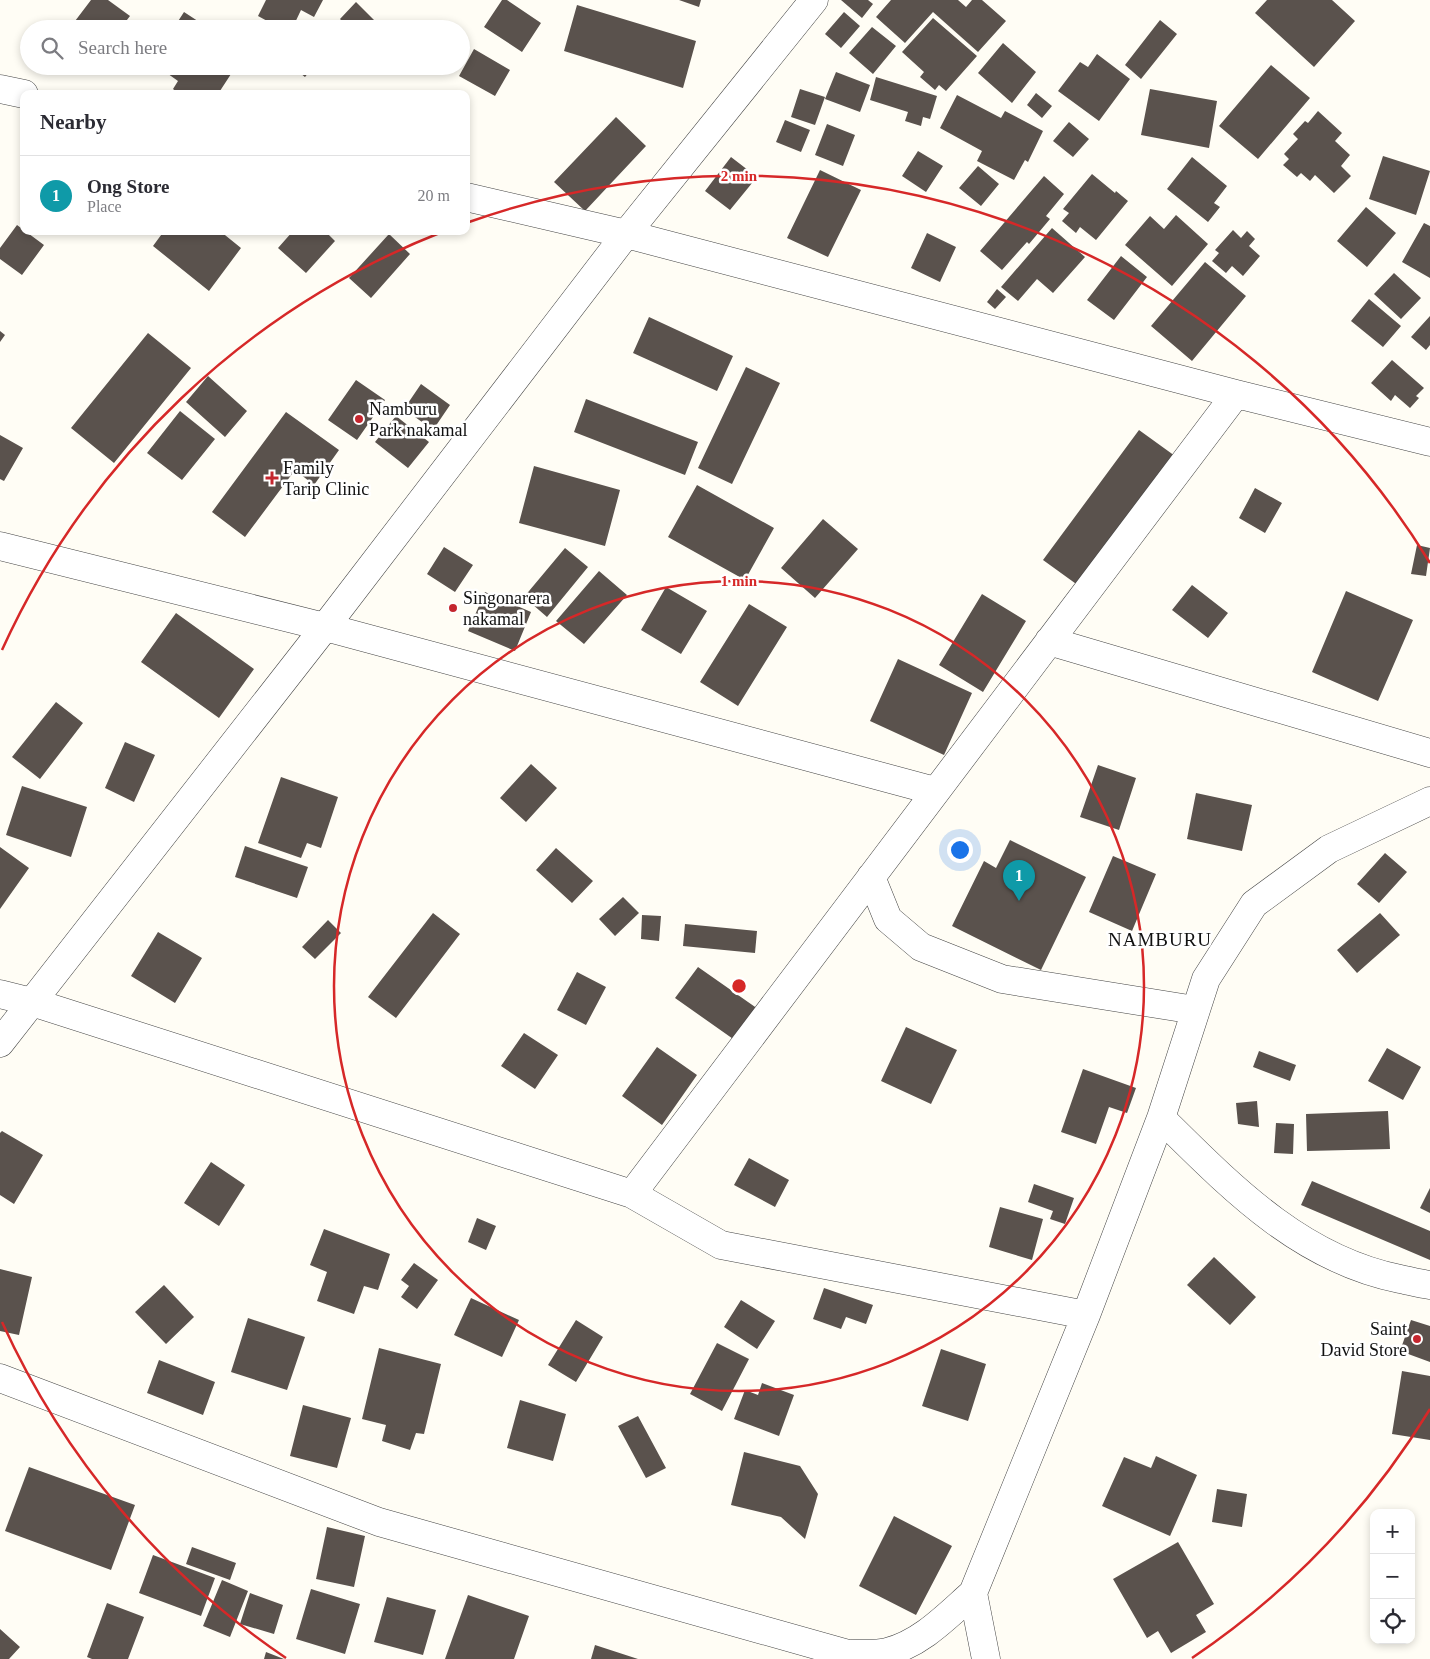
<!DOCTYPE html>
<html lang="en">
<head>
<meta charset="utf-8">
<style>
  :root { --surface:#fff; --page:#f2f2f3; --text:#2b2b33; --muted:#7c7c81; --line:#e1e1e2; --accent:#0b8043 }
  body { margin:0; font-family:"Times New Roman",serif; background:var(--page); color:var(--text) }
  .controls { position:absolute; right:15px; bottom:15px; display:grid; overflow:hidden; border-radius:10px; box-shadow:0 2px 8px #0003 }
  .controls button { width:45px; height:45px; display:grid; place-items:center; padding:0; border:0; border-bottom:1px solid var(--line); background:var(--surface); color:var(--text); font:25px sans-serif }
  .you { position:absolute; left:959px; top:849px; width:18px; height:18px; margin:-12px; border:4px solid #fff; border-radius:50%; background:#1a73e8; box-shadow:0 0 0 8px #1a73e833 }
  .badge { display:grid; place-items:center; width:32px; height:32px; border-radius:50%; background:var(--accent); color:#fff; font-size:16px; font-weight:700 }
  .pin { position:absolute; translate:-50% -41px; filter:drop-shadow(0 1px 2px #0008) }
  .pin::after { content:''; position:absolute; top:26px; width:18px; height:15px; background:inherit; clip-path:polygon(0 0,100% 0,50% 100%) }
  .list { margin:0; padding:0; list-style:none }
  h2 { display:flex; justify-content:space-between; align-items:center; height:65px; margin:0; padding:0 20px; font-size:21px }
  h2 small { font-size:16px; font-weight:400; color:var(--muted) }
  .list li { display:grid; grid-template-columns:32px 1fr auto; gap:15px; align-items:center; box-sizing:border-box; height:80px; padding:0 20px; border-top:1px solid var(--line) }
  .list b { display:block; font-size:19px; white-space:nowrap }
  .list p { margin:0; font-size:16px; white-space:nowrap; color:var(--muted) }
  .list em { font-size:16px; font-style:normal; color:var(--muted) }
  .icon { flex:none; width:28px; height:28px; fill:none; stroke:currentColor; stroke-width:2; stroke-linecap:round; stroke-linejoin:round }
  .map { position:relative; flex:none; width:1430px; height:1659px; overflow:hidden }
  .search { position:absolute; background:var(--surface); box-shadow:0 2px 8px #0003; left:20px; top:20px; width:450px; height:55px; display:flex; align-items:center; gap:12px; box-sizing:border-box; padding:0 18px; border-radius:28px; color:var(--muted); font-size:19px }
  .panel { position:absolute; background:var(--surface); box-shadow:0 2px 8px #0003; left:20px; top:90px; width:450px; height:145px; border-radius:10px }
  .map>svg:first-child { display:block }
</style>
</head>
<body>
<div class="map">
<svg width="1430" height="1659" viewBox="0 0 1430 1659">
  <rect width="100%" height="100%" fill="#fffdf5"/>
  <!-- building -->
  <path fill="#5a524d" d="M 91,0 L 108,0 L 130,16 L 120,29 L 69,29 Z
    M 266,0 L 323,0 L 314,17 L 301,10 L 292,29 L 282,29 L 258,16 Z
    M 502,0 L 507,0 L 541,23 L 522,52 L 484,27 Z
    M 679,0 L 701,0 L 699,7 Z
    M 841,0 L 868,0 L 873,4 L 862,18 Z
    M 891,0 L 958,0 L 966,7 L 972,0 L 982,0 L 1006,21 L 978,52 L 933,12 L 905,43 L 876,17 Z
    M 1267,0 L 1332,0 L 1355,21 L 1314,67 L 1255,13 Z
    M 356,2 L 383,29 L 349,29 L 340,19 Z
    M 577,5 L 696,41 L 683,88 L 564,51 Z
    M 184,12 L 210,29 L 173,29 Z
    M 844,12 L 860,26 L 841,48 L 825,34 Z
    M 933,18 L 977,56 L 946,91 L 939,85 L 935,90 L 920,77 L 924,72 L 902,52 Z
    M 1160,20 L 1177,34 L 1141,79 L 1125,65 Z
    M 872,27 L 896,46 L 873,74 L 849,53 Z
    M 1003,43 L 1036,72 L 1012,103 L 978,73 Z
    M 474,49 L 510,70 L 495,96 L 459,76 Z
    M 1097,54 L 1130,79 L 1099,121 L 1058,91 L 1080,62 L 1088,67 Z
    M 1271,65 L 1310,98 L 1258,159 L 1219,126 Z
    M 82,66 L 92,66 L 89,71 Z
    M 157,66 L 220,66 L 231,74 L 218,94 L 179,94 L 173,89 L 178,81 Z
    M 291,66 L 314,66 L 305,77 Z
    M 836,72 L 870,85 L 860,112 L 825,99 Z
    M 876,77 L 937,96 L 930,119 L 923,117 L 921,126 L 905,121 L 908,112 L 870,100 Z
    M 800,89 L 825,97 L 815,125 L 791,117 Z
    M 1150,89 L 1217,101 L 1209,148 L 1141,135 Z
    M 1036,93 L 1052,106 L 1042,118 L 1027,105 Z
    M 957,95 L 1001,118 L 1005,111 L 1043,131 L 1028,162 L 1025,160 L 1014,180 L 977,161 L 982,151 L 940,128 Z
    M 1318,111 L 1342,133 L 1335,141 L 1350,155 L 1341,166 L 1351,176 L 1334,193 L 1315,175 L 1310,181 L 1301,173 L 1297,177 L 1283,165 L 1289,159 L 1284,154 L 1298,139 L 1293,134 L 1305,121 L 1308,123 Z
    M 616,117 L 646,146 L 585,211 L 554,182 Z
    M 785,120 L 810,130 L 801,152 L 776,142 Z
    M 1069,122 L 1089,139 L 1073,157 L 1053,141 Z
    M 827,124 L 855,135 L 843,166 L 815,155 Z
    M 918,151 L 943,166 L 926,192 L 902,176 Z
    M 1383,156 L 1430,171 L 1416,215 L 1369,199 Z
    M 731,157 L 757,177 L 730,210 L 705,191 Z
    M 1192,157 L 1227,186 L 1214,203 L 1220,207 L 1208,222 L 1167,189 Z
    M 978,166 L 999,184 L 981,206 L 959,188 Z
    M 820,170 L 861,190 L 828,257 L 787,238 Z
    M 1092,174 L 1115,193 L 1116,191 L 1128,201 L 1096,240 L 1080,227 L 1076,233 L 1062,221 L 1069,213 L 1063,209 Z
    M 1044,176 L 1064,194 L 1046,216 L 1050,219 L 1029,244 L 1027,242 L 1002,270 L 980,251 Z
    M 1366,207 L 1396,233 L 1367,267 L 1337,241 Z
    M 1176,215 L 1208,244 L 1172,286 L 1125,245 L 1150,216 L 1164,229 Z
    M 1424,223 L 1430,226 L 1430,278 L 1402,262 Z
    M 17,225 L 44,245 L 22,275 L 0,259 L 0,248 Z
    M 1052,228 L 1085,257 L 1053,293 L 1037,279 L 1018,301 L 1001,287 Z
    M 1233,230 L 1241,238 L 1247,231 L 1255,239 L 1249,246 L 1260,256 L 1243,276 L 1232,266 L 1226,273 L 1212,261 L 1219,253 L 1215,250 Z
    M 164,231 L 220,231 L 241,248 L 209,291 L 153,246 Z
    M 293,231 L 325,231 L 335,241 L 306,273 L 278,248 Z
    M 927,233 L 956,247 L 940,282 L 911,268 Z
    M 389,234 L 410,254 L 371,298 L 349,278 Z
    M 1121,256 L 1147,277 L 1114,320 L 1087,300 Z
    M 1205,262 L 1246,296 L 1192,361 L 1151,326 Z
    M 1394,273 L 1421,298 L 1401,319 L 1374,294 Z
    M 997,289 L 1006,297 L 995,309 L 987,302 Z
    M 1369,299 L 1401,326 L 1383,347 L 1351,321 Z
    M 1430,316 L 1430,345 L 1426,350 L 1411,337 Z
    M 649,317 L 733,356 L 717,391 L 633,353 Z
    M 0,331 L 5,335 L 0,342 Z
    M 148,333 L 191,368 L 114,463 L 71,428 Z
    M 1392,360 L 1424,388 L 1416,396 L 1419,398 L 1410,408 L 1395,395 L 1391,401 L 1371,383 Z
    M 746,367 L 780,383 L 732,484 L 698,468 Z
    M 208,376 L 247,411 L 225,437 L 186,402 Z
    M 356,380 L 385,400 L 357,440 L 328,420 Z
    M 421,384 L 450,405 L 433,430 L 404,409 Z
    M 586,399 L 698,442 L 685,475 L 574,432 Z
    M 180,411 L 215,439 L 182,480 L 147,453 Z
    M 286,412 L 339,450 L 314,485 L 295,470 L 245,537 L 212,512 Z
    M 396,416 L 429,442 L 408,468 L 375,442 Z
    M 1139,430 L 1175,456 L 1079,586 L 1043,560 Z
    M 0,435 L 23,448 L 4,481 L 0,479 Z
    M 534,466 L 620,490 L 605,546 L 519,523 Z
    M 697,485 L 774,528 L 745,580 L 668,537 Z
    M 1255,488 L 1282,503 L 1265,533 L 1239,518 Z
    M 823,519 L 858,549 L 815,598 L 781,568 Z
    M 1417,545 L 1430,548 L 1426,576 L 1411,574 Z
    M 444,547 L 473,565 L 455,592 L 427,574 Z
    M 565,548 L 588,567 L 547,617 L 524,597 Z
    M 599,571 L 627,595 L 584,644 L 556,621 Z
    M 1192,585 L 1228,613 L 1208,638 L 1172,610 Z
    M 666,587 L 707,611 L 681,654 L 641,630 Z
    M 1346,591 L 1413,620 L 1378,701 L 1312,672 Z
    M 485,592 L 531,612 L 515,651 L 468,631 Z
    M 982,594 L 1026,621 L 983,692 L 939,665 Z
    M 749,604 L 787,627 L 738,706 L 700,682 Z
    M 176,613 L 254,669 L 219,718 L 141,662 Z
    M 898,659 L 972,693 L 944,755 L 870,721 Z
    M 56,702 L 83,723 L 40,779 L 12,757 Z
    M 125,742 L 155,755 L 134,802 L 105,788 Z
    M 531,764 L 557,788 L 526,822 L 500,798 Z
    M 1098,765 L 1136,778 L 1119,830 L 1080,817 Z
    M 281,777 L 338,797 L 321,848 L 307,843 L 301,858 L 258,843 Z
    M 22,786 L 87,807 L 71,857 L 6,835 Z
    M 1196,793 L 1252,805 L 1242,851 L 1187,839 Z
    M 1010,840 L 1086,877 L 1041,970 L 952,926 L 984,861 L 996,868 Z
    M 245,846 L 308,867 L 297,898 L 235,877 Z
    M 0,847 L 29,868 L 0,909 Z
    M 556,848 L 593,881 L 572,903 L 536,870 Z
    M 1385,853 L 1407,872 L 1379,903 L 1357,884 Z
    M 1113,856 L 1156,874 L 1132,931 L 1089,912 Z
    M 623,897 L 639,913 L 615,936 L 599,919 Z
    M 433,913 L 460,934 L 396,1018 L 368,997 Z
    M 1380,913 L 1400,935 L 1357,973 L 1337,950 Z
    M 642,915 L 661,916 L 659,941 L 641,939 Z
    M 328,920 L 341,933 L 315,959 L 302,947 Z
    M 685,924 L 757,931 L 755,953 L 683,946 Z
    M 158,932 L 202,958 L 175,1003 L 131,976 Z
    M 698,967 L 758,1009 L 736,1041 L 675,998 Z
    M 577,972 L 606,987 L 586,1025 L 557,1010 Z
    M 906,1027 L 957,1050 L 931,1104 L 881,1081 Z
    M 524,1033 L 558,1055 L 535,1089 L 501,1066 Z
    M 657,1047 L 697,1075 L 662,1125 L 622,1096 Z
    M 1387,1048 L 1421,1067 L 1403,1100 L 1368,1081 Z
    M 1259,1051 L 1296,1065 L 1290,1081 L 1253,1067 Z
    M 1083,1069 L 1136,1088 L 1127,1113 L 1109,1107 L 1096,1144 L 1061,1132 Z
    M 1257,1101 L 1259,1127 L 1238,1124 L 1236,1103 Z
    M 1388,1111 L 1390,1149 L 1307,1151 L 1306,1114 Z
    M 1276,1123 L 1294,1124 L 1293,1154 L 1274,1153 Z
    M 2,1131 L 43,1155 L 14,1204 L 0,1195 L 0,1133 Z
    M 749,1158 L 789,1180 L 775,1207 L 734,1185 Z
    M 211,1162 L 245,1185 L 219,1226 L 184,1203 Z
    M 1312,1181 L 1430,1231 L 1430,1260 L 1301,1205 Z
    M 1034,1184 L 1074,1198 L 1065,1224 L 1050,1219 L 1053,1211 L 1028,1202 Z
    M 1430,1188 L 1430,1213 L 1420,1208 Z
    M 1000,1207 L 1043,1219 L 1032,1260 L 989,1247 Z
    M 477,1218 L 496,1226 L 486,1250 L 468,1242 Z
    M 324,1229 L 390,1254 L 378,1290 L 364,1286 L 354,1314 L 317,1301 L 327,1272 L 310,1265 Z
    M 1214,1257 L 1256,1297 L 1230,1325 L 1187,1285 Z
    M 414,1263 L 438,1280 L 417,1309 L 401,1297 L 409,1286 L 401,1280 Z
    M 0,1269 L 32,1277 L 19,1335 L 0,1331 Z
    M 164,1285 L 194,1317 L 166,1344 L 135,1312 Z
    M 824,1288 L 873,1305 L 866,1324 L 846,1317 L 841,1329 L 813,1319 Z
    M 471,1298 L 519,1320 L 502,1357 L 454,1335 Z
    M 741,1300 L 775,1321 L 757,1349 L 724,1327 Z
    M 248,1318 L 305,1337 L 287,1390 L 231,1372 Z
    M 576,1320 L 603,1337 L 576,1382 L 548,1365 Z
    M 1411,1320 L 1430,1326 L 1430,1362 L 1400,1351 Z
    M 717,1343 L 749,1359 L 722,1411 L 690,1394 Z
    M 379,1348 L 441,1364 L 424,1434 L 416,1433 L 410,1450 L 382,1441 L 386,1425 L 362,1419 Z
    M 941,1349 L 986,1364 L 968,1421 L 922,1406 Z
    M 159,1360 L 215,1382 L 203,1415 L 147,1393 Z
    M 1402,1371 L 1430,1376 L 1430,1440 L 1392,1434 Z
    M 762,1383 L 794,1395 L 779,1436 L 734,1419 L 745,1390 L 758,1395 Z
    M 520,1400 L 566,1414 L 553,1461 L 507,1448 Z
    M 303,1405 L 351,1418 L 337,1468 L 290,1456 Z
    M 638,1416 L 666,1468 L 646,1478 L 618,1426 Z
    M 744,1452 L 800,1466 L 818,1494 L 805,1539 L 781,1517 L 731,1505 Z
    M 1156,1456 L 1197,1475 L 1170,1536 L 1102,1506 L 1124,1457 L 1151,1468 Z
    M 29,1467 L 135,1505 L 111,1570 L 5,1531 Z
    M 1217,1489 L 1247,1494 L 1242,1527 L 1212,1522 Z
    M 894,1516 L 952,1546 L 916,1615 L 859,1586 Z
    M 327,1527 L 365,1536 L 354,1587 L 316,1579 Z
    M 1178,1542 L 1214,1604 L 1196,1615 L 1206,1632 L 1171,1653 L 1158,1631 L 1147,1638 L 1113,1579 Z
    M 192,1547 L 236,1563 L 230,1580 L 186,1564 Z
    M 153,1555 L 215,1578 L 201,1616 L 139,1593 Z
    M 222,1580 L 248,1591 L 230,1637 L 203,1626 Z
    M 311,1589 L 360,1604 L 345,1654 L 296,1639 Z
    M 250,1593 L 283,1605 L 274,1634 L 240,1624 Z
    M 468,1595 L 529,1616 L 514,1659 L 445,1659 Z
    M 387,1597 L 436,1610 L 423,1655 L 374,1642 Z
    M 107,1603 L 144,1617 L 128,1659 L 92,1659 L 87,1657 Z
    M 0,1629 L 20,1647 L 9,1659 L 0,1659 Z
    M 595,1645 L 638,1659 L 591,1659 Z
    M 266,1652 L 284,1659 L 264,1659 Z"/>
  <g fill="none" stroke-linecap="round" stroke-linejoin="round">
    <!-- minor casing -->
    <g stroke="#444" stroke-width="29">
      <path id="minor" d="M 0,89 L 24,94
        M 466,197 L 626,234 L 1236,394 L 1430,442
        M 0,546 L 325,627 L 935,791
        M 1049,641 L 1430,753
        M 871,877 L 888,919 L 921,947 L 1002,979 L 1195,1010
        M 0,994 L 32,1002 L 632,1194 L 721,1245 L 1086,1315
        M 0,1043 L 325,627 L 626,234 L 814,0
        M 1161,1118 C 1231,1187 1300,1259 1400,1279 C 1410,1281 1420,1284 1430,1285
        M 632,1194 L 1236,394
        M 0,1378 L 379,1522 L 848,1654 C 861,1653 875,1655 887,1652 C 921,1644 948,1615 973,1593 L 1086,1315 L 1161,1118 L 1206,979 L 1254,904 L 1329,849 L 1430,801
        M 973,1593 L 986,1659"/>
    </g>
    <!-- minor -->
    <use href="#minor" stroke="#fff" stroke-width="28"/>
  </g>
  <!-- distance rings -->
  <g fill="none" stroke="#d62828" stroke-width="2.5">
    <circle cx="739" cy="986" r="405"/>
    <path d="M1430 1409A810 810 0 0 1 1192 1658M286 1658A810 810 0 0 1 2 1322M2 650A810 810 0 0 1 442 232M469 222A810 810 0 0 1 1430 563"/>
  </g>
  <!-- markers -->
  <g fill="#c4262e" stroke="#fff" stroke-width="2">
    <circle cx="359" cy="419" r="5"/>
    <path d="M269.5 470.5h5v5h5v5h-5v5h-5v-5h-5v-5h5z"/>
    <circle cx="453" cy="608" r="5"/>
    <circle cx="1417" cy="1339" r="5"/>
  </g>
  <g text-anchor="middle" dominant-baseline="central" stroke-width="5" stroke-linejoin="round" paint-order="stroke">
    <!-- poi labels -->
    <g font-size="18" fill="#111" stroke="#fff" text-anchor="start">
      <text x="369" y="409">Namburu<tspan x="369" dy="21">Park nakamal</tspan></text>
      <text x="283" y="468">Family<tspan x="283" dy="21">Tarip Clinic</tspan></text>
      <text x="463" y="598">Singonarera<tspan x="463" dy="21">nakamal</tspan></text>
      <text x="1407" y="1329" text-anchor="end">Saint<tspan x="1407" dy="21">David Store</tspan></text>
    </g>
    <!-- neighbourhood labels -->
    <g font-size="19" letter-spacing="1" fill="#111" stroke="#fff">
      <text x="1160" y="939">NAMBURU</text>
    </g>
  </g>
  <circle cx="739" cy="986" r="8" fill="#d62828" stroke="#fff" stroke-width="2.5"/>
  <g font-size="15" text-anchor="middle" font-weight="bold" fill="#d62828" stroke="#fff" stroke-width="5" stroke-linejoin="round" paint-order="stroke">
    <text x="739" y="181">2 min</text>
    <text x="739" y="586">1 min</text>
  </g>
</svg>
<div class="controls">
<button>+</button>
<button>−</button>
<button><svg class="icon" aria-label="locate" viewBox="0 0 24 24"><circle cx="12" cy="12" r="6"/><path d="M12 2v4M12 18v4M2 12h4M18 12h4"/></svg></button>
</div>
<div class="you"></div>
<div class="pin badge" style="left:1019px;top:901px;background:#0f9aa8">1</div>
<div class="search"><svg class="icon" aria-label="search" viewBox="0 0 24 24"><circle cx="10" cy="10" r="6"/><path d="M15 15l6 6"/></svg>Search here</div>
<section class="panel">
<h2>Nearby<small></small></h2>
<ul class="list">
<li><span class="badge" style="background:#0f9aa8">1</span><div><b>Ong Store</b><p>Place</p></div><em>20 m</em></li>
</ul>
</section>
</div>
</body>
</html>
